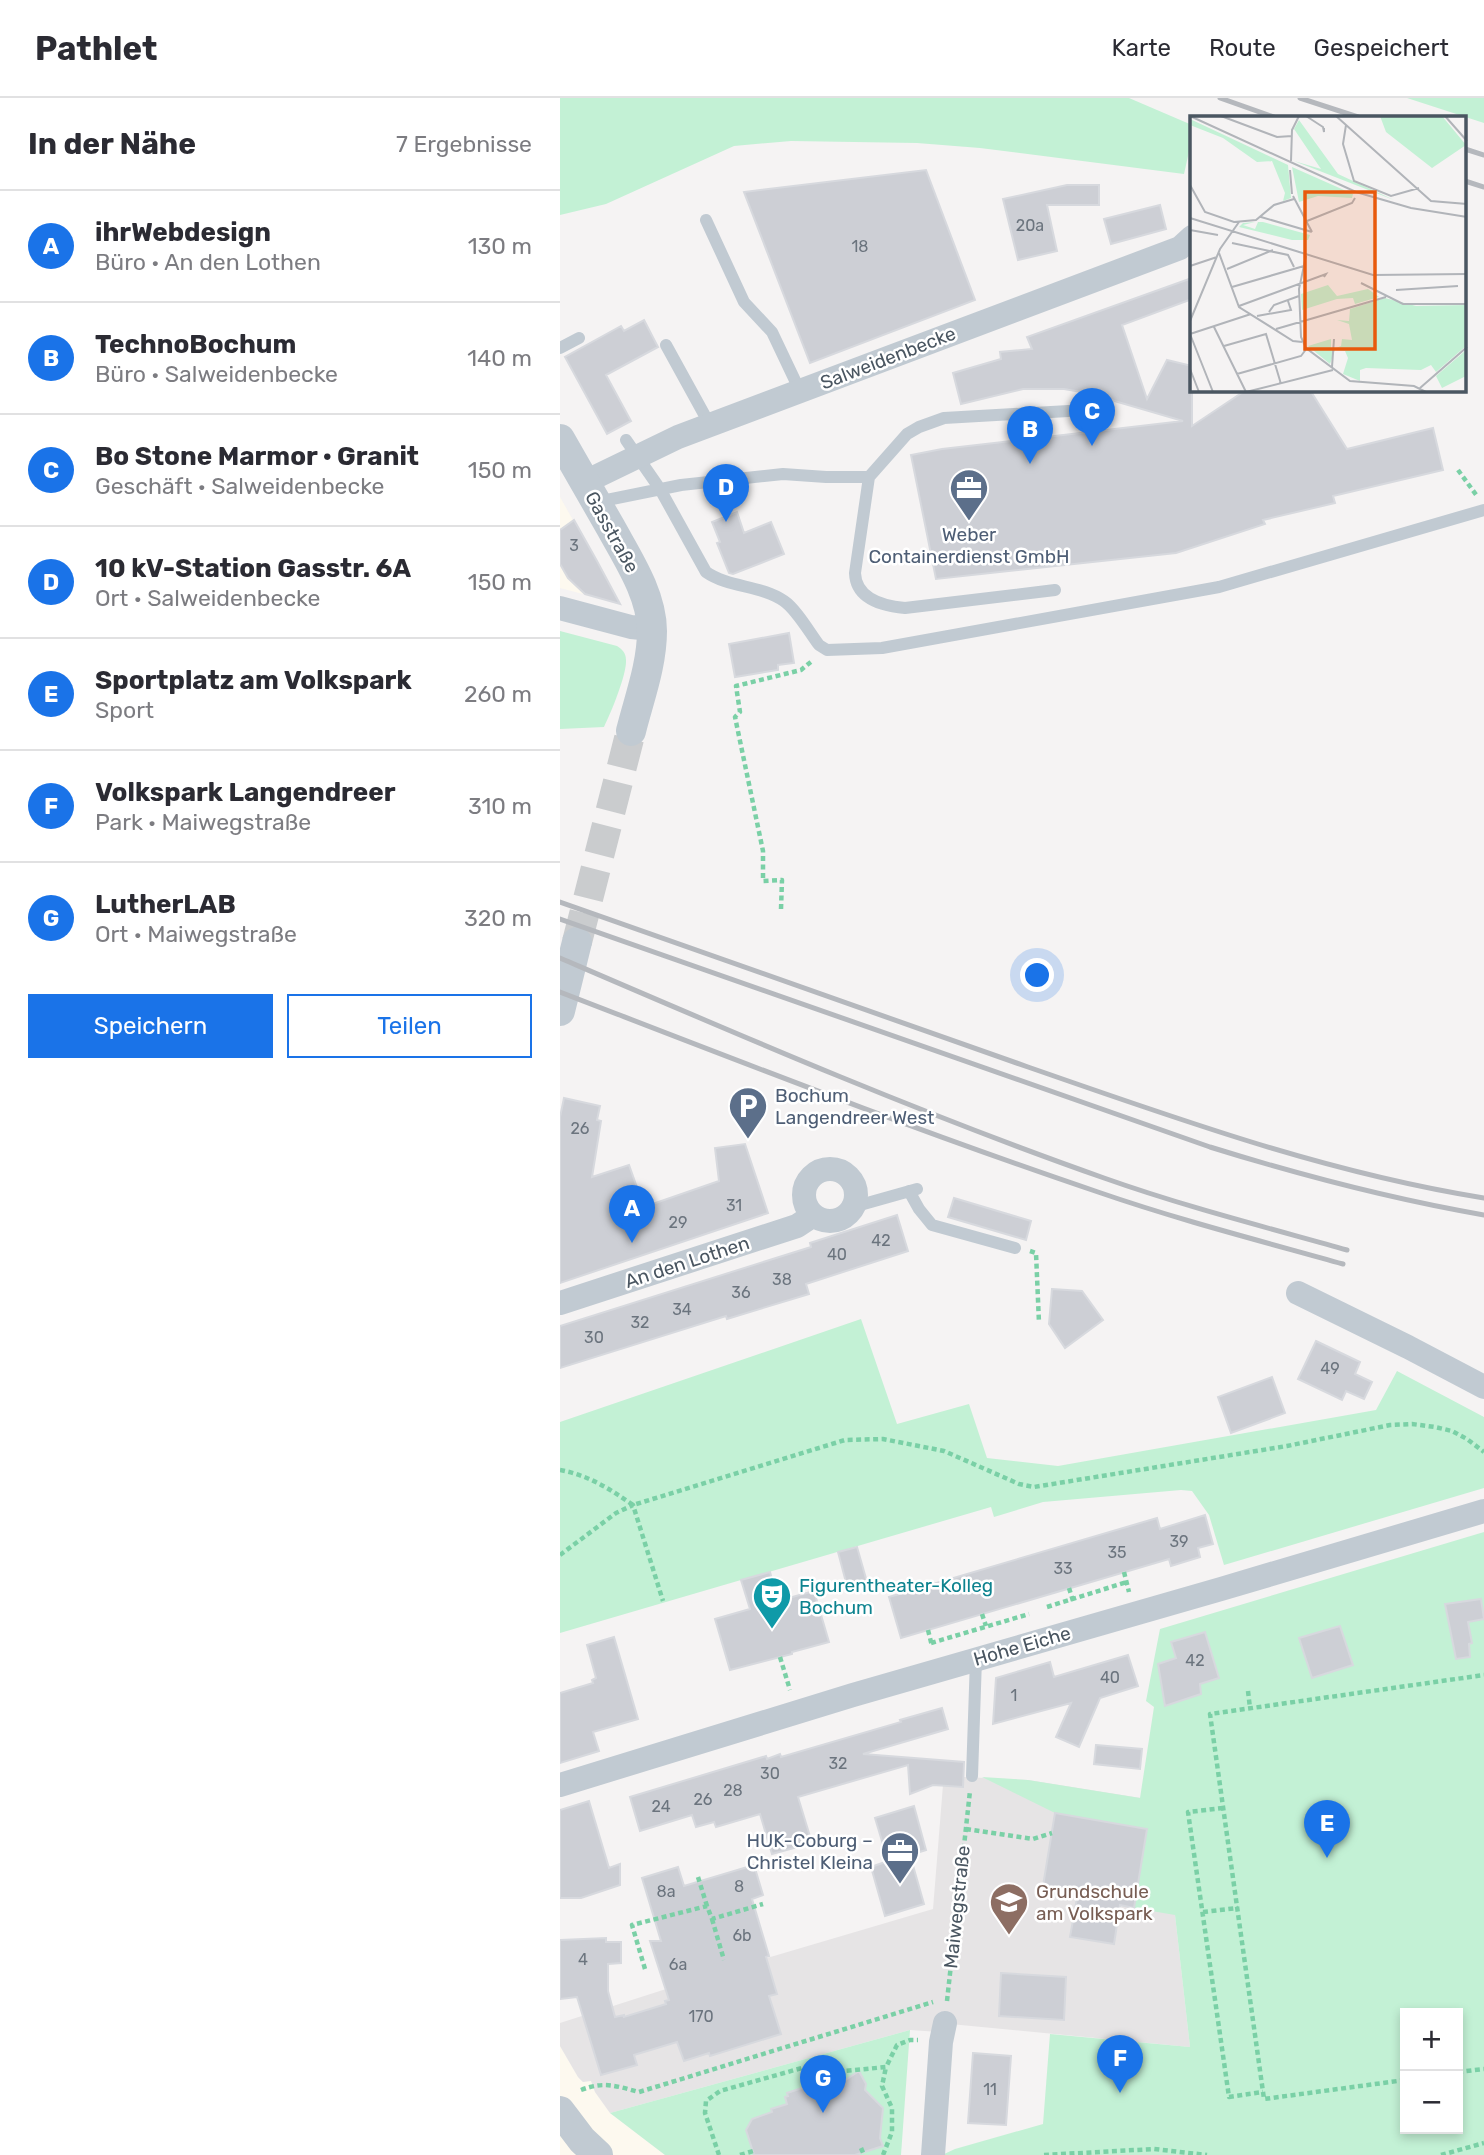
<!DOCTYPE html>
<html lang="de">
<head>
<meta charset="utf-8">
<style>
  :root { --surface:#fff; --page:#f2f2f3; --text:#2b2b33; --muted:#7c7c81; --line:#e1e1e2; --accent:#1a73e8 }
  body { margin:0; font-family:Rubik,sans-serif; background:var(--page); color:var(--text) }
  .controls { position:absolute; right:21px; bottom:21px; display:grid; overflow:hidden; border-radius:0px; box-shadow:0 4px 10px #0003 }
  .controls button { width:63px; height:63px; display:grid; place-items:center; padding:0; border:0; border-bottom:2px solid var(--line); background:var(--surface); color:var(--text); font:35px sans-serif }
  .you { position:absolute; left:478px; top:878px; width:24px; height:24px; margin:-18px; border:5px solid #fff; border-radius:50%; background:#1a73e8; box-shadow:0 0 0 10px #1a73e833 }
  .badge { display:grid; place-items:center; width:46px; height:46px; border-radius:50%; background:var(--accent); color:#fff; font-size:23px; font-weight:700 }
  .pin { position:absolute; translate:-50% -58px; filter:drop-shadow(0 2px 4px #0008) }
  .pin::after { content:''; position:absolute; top:37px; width:24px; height:21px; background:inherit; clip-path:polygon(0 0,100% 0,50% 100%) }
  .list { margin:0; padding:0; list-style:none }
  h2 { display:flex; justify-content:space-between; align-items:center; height:91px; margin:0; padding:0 28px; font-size:30px }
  h2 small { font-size:23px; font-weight:400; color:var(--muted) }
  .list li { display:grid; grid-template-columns:46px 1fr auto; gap:21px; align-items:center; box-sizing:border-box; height:112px; padding:0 28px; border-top:2px solid var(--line) }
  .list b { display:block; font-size:26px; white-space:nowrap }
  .list p { margin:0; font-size:23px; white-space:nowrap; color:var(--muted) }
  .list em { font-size:23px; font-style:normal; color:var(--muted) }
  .actions { display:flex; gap:14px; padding:21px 28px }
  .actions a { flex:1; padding:16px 0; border:2px solid var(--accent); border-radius:0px; text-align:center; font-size:24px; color:var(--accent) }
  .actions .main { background:var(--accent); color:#fff }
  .map { position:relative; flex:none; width:924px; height:2057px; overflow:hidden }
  header { display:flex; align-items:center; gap:42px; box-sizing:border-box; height:98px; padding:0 35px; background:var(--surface); border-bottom:2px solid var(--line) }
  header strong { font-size:33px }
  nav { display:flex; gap:38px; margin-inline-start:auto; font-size:24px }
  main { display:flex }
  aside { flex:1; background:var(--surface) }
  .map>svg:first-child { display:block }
</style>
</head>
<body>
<header>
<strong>Pathlet</strong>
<nav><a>Karte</a><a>Route</a><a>Gespeichert</a></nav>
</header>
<main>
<aside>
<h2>In der Nähe<small>7 Ergebnisse</small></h2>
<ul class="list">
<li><span class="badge">A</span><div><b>ihrWebdesign</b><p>Büro · An den Lothen</p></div><em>130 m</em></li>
<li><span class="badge">B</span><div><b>TechnoBochum</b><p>Büro · Salweidenbecke</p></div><em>140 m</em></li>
<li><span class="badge">C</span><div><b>Bo Stone Marmor · Granit</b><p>Geschäft · Salweidenbecke</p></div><em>150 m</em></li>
<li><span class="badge">D</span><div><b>10 kV-Station Gasstr. 6A</b><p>Ort · Salweidenbecke</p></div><em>150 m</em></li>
<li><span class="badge">E</span><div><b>Sportplatz am Volkspark</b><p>Sport</p></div><em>260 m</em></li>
<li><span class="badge">F</span><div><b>Volkspark Langendreer</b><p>Park · Maiwegstraße</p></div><em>310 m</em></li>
<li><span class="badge">G</span><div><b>LutherLAB</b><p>Ort · Maiwegstraße</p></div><em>320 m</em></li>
</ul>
<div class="actions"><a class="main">Speichern</a><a>Teilen</a></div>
</aside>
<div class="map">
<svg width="924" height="2057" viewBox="0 0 924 2057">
  <rect width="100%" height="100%" fill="#f5f3f3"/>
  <!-- commercial -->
  <path fill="#fdf9ef" d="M 0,399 L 53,493 L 46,502 L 0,490 Z
    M 0,1948 L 18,1979 L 23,1984 L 31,1982 L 35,1994 L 50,2015 L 105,2057 L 0,2057 Z"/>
  <!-- education -->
  <path fill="#e6e4e5" d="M 404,1679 L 468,1682 L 606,1704 L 615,1817 L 630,1949 L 380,1925 L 379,1934 L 350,1932 L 50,2015 L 35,1994 L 31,1983 L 23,1984 L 18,1979 L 0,1948 L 0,1925 L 156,1875 L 373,1811 L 383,1687 L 403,1689 Z"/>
  <!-- green -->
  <path fill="#c3f1d5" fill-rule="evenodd" d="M 0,0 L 569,0 L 632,27 L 632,40 L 624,76 L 420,50 L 357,45 L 231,43 L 174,48 L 46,106 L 0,117 Z
    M 847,0 L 924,0 L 924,25 Z
    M 0,533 L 57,548 C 62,551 66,555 66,562 C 67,576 51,615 44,629 L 0,631 Z
    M 301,1221 L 337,1326 L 409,1306 L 427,1360 L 498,1368 L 816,1312 L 837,1273 L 924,1319 L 924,1390 L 664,1467 L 649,1417 L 632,1393 L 621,1392 L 483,1404 L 434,1419 L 431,1409 L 0,1535 L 0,1324 Z
    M 924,1434 L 924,2057 L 382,2057 L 395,2051 L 483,2026 L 490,1936 L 630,1949 L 615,1817 L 574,1810 L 587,1731 L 495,1715 L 422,1679 L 468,1682 L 580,1700 L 594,1609 L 586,1603 L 600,1531 ZM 845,1915 L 898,1915 L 898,2031 L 845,2031 Z
    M 350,1932 L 341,2057 L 105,2057 L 50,2015 Z"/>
  <!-- building -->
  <path fill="#cdcfd5" stroke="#d7d9de" stroke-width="2" d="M 366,72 L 415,202 L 250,265 L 184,94 Z
    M 507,87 L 539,87 L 539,107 L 487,107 L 497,153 L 458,162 L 443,101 Z
    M 600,107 L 606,131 L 551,146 L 544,121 Z
    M 632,180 L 632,201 L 562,227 L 587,301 L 607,262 L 632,268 L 632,328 L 686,292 L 750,292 L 787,351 L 873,330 L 883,372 L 773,398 L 775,405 L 703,422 L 705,426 L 616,455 L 376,481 L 351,357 L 382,351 L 623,323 L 527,295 L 504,291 L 463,291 L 401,306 L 393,275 L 441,261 L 440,254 L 472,251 L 467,239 Z
    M 84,222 L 98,249 L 46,277 L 71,323 L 47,336 L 5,259 L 61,228 L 64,233 Z
    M 177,414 L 184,435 L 211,424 L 224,456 L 173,476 L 169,475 L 157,445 L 160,444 L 152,424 Z
    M 14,422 L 37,463 L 60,506 L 25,496 L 8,480 L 0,466 L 0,432 Z
    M 229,535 L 234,565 L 218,567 L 218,572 L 175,579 L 169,546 Z
    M 4,1000 L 40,1008 L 37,1022 L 41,1023 L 32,1079 L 69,1067 L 84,1109 L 159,1083 L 155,1050 L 185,1046 L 208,1115 L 0,1185 L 0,1019 Z
    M 394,1100 L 471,1123 L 466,1142 L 388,1119 Z
    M 337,1117 L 348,1153 L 246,1186 L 249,1196 L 167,1221 L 166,1218 L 0,1270 L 0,1228 L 251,1149 L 250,1145 Z
    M 492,1191 L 522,1193 L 543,1222 L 505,1250 L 489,1226 Z
    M 756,1243 L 800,1264 L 795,1276 L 812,1284 L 804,1301 L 786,1293 L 782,1302 L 738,1281 Z
    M 712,1279 L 725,1315 L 671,1335 L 658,1299 Z
    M 645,1417 L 653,1446 L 638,1450 L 640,1459 L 611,1468 L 609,1461 L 341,1540 L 329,1499 L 597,1420 L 600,1431 Z
    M 297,1449 L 307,1484 L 287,1488 L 278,1454 Z
    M 210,1474 L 218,1503 L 254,1493 L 269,1544 L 232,1554 L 232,1556 L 170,1572 L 155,1521 L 190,1511 L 181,1482 Z
    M 921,1501 L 924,1521 L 908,1524 L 912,1545 L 909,1546 L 910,1559 L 896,1561 L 885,1506 Z
    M 780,1528 L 793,1567 L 752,1580 L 739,1540 Z
    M 645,1534 L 659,1580 L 640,1586 L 641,1596 L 605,1608 L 598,1566 L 616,1560 L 611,1544 Z
    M 54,1539 L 78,1621 L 33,1634 L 39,1653 L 0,1665 L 0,1595 L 33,1585 L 32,1582 L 36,1580 L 27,1547 Z
    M 568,1557 L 578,1588 L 540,1600 L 519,1649 L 496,1639 L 511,1605 L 433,1626 L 436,1580 L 490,1564 L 494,1579 Z
    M 382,1610 L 388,1631 L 303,1656 L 404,1664 L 403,1689 L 373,1687 L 350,1696 L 348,1667 L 238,1699 L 252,1745 L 212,1756 L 200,1716 L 156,1729 L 154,1724 L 136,1729 L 132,1717 L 80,1733 L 70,1699 L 206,1658 L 207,1661 L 220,1656 L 221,1659 L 341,1624 L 340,1622 Z
    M 536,1647 L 582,1651 L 580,1671 L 534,1666 Z
    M 29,1703 L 49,1770 L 60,1766 L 60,1787 L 21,1800 L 0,1800 L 0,1712 Z
    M 354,1708 L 366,1752 L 350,1757 L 364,1806 L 325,1818 L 311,1769 L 328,1763 L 315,1720 Z
    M 495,1715 L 587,1731 L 574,1810 L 560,1807 L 554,1846 L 510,1839 L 517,1800 L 482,1794 Z
    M 194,1767 L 203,1797 L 192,1801 L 209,1858 L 206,1859 L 217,1896 L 209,1898 L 221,1936 L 150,1958 L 149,1955 L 124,1963 L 117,1944 L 74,1957 L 77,1967 L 41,1977 L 17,1899 L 0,1901 L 0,1842 L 46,1840 L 46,1844 L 61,1844 L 61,1865 L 48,1866 L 48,1893 L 55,1919 L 64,1917 L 64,1919 L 106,1906 L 105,1903 L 109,1902 L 90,1843 L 101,1843 L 82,1780 L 118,1769 L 124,1788 Z
    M 441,1875 L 506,1879 L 504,1922 L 439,1918 Z
    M 413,1955 L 451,1958 L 446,2027 L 408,2025 Z
    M 299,1973 L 306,1986 L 305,1992 L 323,2010 L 320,2040 L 323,2048 L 295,2057 L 194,2057 L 186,2032 L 192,2021 L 212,2014 L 211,2011 L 227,2006 L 225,1999 L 228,1998 L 227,1995 L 272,1980 L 273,1983 L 276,1982 L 278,1987 Z"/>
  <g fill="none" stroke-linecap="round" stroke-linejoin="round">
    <!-- tertiary-tunnel -->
    <path stroke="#caccce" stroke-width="30" stroke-dasharray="30 15" stroke-linecap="butt" d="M 17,844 L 71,633"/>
    <!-- path -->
    <path stroke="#7ad0a6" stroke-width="4.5" stroke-dasharray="5 3.5" stroke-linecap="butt" d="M 898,372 L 917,398
      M 221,811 L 222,782 L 203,783 L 203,753 L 175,619 L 180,614 L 176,588 L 241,572 L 252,563
      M 470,1153 L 476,1155 L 479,1225
      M 0,1372 C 28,1377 50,1391 73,1407 L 285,1342 L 323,1341 L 384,1353 L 459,1386 L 474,1389 L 727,1348 L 830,1327 L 852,1326 L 875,1329 L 892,1333 L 907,1341 L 924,1354
      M 0,1457 L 56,1415 L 73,1407 L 103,1503
      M 564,1474 L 569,1494
      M 509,1490 L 513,1503
      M 487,1509 L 567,1484
      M 422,1516 L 426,1528
      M 368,1532 L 372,1548
      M 371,1545 L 469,1516
      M 220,1559 L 230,1592
      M 688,1593 L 690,1610
      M 663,1710 L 628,1714 L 669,1999 L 703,1994
      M 406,1731 L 473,1741 L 492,1735
      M 138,1779 L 147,1808
      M 643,1814 L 678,1810
      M 152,1821 L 164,1862
      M 85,1871 L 72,1827 L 147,1808 L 152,1821 L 203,1806
      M 387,1903 L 410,1693
      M 898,1974 L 924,1971
      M 845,1982 L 704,2001 L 650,1616 L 924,1577
      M 280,1990 L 279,1984 L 282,1973
      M 21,1992 C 44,1983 56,1988 79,1994 L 373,1904
      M 301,2050 L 304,2057
      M 159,2057 L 145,2015 L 146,2003 L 160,1993 L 249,1968 L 265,1969 L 285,1973 L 326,1969 L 337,1947 L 350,1942 L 358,1942
      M 180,2057 L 193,2053
      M 323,2057 L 332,2034 L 332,2010 L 322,1988 L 326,1969
      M 484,2057 L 594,2051 L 647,2057
      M 881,2057 L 924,2045"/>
    <!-- service -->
    <path stroke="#c1cad2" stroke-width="12" d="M 146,122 L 184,204 L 212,234 L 240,293
      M 106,247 L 150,327
      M 0,250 L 19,240
      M 66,342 L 100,391 L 146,474 C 169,490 201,487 224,503 C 236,511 250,535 259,547 L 267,552 L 322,550 L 659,489 L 924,412
      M 37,404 L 121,387 L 223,376 L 266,379 L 309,379
      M 495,492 L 345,510 C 323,508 296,501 295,475 L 309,379 L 347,336 L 359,329 L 384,320 L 526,312
      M 349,1093 L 359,1111 L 372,1127 L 455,1150
      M 293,1109 L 357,1091
      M 412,1678 L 416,1561"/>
    <!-- minor -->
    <path stroke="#c1cad2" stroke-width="24" d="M 25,384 L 118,339 L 620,150 L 632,139
      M 0,510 L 71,529 L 92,531
      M244 1097a26 26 0 1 1 52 0a26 26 0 1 1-52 0Z
      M 738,1195 L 848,1249 L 924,1289
      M 0,1205 L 237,1128 L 252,1118
      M 0,1687 L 293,1597 L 661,1491 L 924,1413
      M 373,2057 L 381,1944 L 385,1925"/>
    <!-- tertiary -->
    <path stroke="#c1cad2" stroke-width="30" d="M 0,341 C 17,371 34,400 51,430 C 68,461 92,497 92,533 C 92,567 79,601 71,633
      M 0,913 L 17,844
      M 0,2013 L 22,2042 L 38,2057"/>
    <!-- rail -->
    <path stroke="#b5b8bd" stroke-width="5" d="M 660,0 L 714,19
      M 740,0 L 798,19
      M 905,51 L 924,57
      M 905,83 L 924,89
      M 0,804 C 156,859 312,914 468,969 C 618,1021 767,1075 924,1100
      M 0,821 L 650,1049 C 740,1077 831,1101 924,1117
      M 0,860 C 179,937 359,1015 544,1080 C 623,1108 705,1129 787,1152
      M 0,894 C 179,963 357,1033 538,1094 C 619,1122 701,1143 783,1166"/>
  </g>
  <!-- icons -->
  <defs>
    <g id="office-pin" transform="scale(2.0125)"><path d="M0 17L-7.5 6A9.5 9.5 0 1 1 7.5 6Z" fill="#5c6f8a" stroke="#fff"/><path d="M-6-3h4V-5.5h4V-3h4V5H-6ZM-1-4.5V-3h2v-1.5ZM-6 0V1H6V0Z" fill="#fff"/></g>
    <g id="parking-pin" transform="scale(2.0125)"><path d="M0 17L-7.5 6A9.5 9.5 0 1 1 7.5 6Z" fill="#5c6f8a" stroke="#fff"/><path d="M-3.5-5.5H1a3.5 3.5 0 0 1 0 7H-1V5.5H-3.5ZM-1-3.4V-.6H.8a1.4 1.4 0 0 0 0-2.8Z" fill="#fff"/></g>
    <g id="theatre-pin" transform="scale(2.0125)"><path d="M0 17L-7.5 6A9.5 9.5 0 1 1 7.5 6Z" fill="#0f9aa8" stroke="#fff"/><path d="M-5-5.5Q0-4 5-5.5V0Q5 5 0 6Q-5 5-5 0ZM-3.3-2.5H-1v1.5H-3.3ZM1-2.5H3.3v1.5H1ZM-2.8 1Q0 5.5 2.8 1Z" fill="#fff"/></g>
    <g id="school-pin" transform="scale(2.0125)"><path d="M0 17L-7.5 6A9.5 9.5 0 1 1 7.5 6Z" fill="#8d6e63" stroke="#fff"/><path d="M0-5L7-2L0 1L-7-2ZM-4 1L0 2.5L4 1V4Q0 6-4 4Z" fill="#fff"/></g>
  </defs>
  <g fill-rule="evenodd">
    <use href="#office-pin" x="409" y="390"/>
    <use href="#parking-pin" x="188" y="1008"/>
    <use href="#theatre-pin" x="212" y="1498"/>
    <use href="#office-pin" x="340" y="1753"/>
    <use href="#school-pin" x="449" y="1804"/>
  </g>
  <g text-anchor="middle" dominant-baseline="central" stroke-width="5" stroke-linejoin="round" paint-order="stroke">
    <!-- number labels -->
    <g font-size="16" fill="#6b747e">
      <text x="470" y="127">20a</text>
      <text x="300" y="148">18</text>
      <text x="14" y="447">3</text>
      <text x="20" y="1030">26</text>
      <text x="174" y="1107">31</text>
      <text x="118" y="1124">29</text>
      <text x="321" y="1142">42</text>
      <text x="277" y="1156">40</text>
      <text x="222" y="1181">38</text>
      <text x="181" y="1194">36</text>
      <text x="122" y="1211">34</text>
      <text x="80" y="1224">32</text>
      <text x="34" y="1239">30</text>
      <text x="770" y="1270">49</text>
      <text x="619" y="1443">39</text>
      <text x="557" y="1454">35</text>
      <text x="503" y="1470">33</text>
      <text x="635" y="1562">42</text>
      <text x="550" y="1579">40</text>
      <text x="454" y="1597">1</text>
      <text x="278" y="1665">32</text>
      <text x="210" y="1675">30</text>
      <text x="173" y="1692">28</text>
      <text x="143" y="1701">26</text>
      <text x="101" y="1708">24</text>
      <text x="179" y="1788">8</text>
      <text x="106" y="1793">8a</text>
      <text x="182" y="1837">6b</text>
      <text x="23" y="1861">4</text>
      <text x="118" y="1866">6a</text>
      <text x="141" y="1918">170</text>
      <text x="430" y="1991">11</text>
    </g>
    <!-- street labels -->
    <g font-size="19" fill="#4a5661" stroke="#fff">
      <text transform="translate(328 260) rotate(-21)">Salweidenbecke</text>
      <text transform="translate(52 434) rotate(61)">Gasstraße</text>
      <text transform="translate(127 1164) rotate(-18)">An den Lothen</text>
      <text transform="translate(462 1548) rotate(-16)">Hohe Eiche</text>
      <text transform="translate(397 1809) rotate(-84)">Maiwegstraße</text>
    </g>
    <!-- service labels -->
    <g font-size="19" fill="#4e5e75" stroke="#fff">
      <text x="409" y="436">Weber<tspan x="409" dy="22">Containerdienst GmbH</tspan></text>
      <text x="215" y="997" text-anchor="start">Bochum<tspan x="215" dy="22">Langendreer West</tspan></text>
      <text x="313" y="1742" text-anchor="end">HUK-Coburg –<tspan x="313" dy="22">Christel Kleina</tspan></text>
    </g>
    <!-- culture labels -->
    <g font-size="19" fill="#0d838f" stroke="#fff" text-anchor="start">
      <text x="239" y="1487">Figurentheater-Kolleg<tspan x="239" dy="22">Bochum</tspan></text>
    </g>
    <!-- education labels -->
    <g font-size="19" fill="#785e54" stroke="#fff" text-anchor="start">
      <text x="476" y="1793">Grundschule<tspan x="476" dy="22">am Volkspark</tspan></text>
    </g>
  </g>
  <!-- overview -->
  <g transform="translate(630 18)">
    <rect width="276" height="276" fill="#f5f3f3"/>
    <path d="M 190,0 L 252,0 L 276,29 L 242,52 L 196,16 ZM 0,3 L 98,49 L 101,82 L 93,85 L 95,77 L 82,45 L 67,46 L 33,22 L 0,9 ZM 109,4 L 148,58 L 204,84 L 104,45 L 131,53 L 104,13 ZM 102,51 L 163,78 L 162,82 L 128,80 L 109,86 ZM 65,106 L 53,109 L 65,113 L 68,106 L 73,106 L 120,119 L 118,124 L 102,124 L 49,111 L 53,107 ZM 138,169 L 147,180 L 178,173 L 189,181 L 165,188 L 163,182 L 147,183 L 112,194 L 111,178 ZM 195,182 L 226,190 L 276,189 L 276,230 L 246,256 L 241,249 L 231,254 L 176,252 L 170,254 L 170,265 L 153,258 L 158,242 L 155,235 L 145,234 L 140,248 L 118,230 L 141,223 L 141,234 L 151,230 L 152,223 L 162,224 L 159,208 L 147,204 L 159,205 L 160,193 ZM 275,235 L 276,260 L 252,272 L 246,260 Z" fill="#c3f1d5"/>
    <path fill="none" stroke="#b1b4b9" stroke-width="2" d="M 0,0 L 166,76 L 221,92 L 277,101M 31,0 L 87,21 L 102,20M 116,0 L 133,11 L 134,16 L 134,12M 146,0 L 241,85 L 277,88M 255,0 L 277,25M 156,9 L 153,28 L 164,65 L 201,80 L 229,72M 101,45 L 102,14 L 109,0M 100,54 L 102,78M 0,69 L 15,96 L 44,106 L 66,104 L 84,89 L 104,83M 103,80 L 122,116M 71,101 L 122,116M 0,102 L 183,159 L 277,158M 117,105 L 162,87 L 165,82M 0,114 L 28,119M 42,127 L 98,139 L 104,151M 29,137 L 49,191 L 103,225 L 112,226M 116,140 L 109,173 L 111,221 L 116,232 L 160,265 L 224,270 L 236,276M 0,150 L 27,141M 37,153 L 83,134M 171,167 L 213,188 L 277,188M 42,171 L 114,150M 206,174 L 268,170M 49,190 L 136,158 L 134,161M 79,196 L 84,189 L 109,180M 67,200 L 101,194 L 98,185M 0,205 L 30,133 L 49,106M 24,211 L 56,276M 86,213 L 196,181M 0,218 L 61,198M 0,218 L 23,276M 34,230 L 76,218 L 91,268M 142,251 L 144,223M 0,253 L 9,276M 47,258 L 111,240 L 117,232M 230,272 L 277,231M 56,276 L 143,254"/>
    <path fill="#e8590c" fill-opacity="0.15" stroke="#e8590c" stroke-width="3.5" d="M 115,76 L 185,76 L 185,233 L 115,233 Z"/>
    <rect width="276" height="276" fill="none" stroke="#4a5661" stroke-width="3.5"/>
  </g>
</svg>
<div class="controls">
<button>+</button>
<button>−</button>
</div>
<div class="you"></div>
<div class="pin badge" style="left:72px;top:1145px">A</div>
<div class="pin badge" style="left:470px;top:366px">B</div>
<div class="pin badge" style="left:532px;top:348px">C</div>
<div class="pin badge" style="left:166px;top:424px">D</div>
<div class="pin badge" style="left:767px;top:1760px">E</div>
<div class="pin badge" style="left:560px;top:1995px">F</div>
<div class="pin badge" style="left:263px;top:2015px">G</div>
</div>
</main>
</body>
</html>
